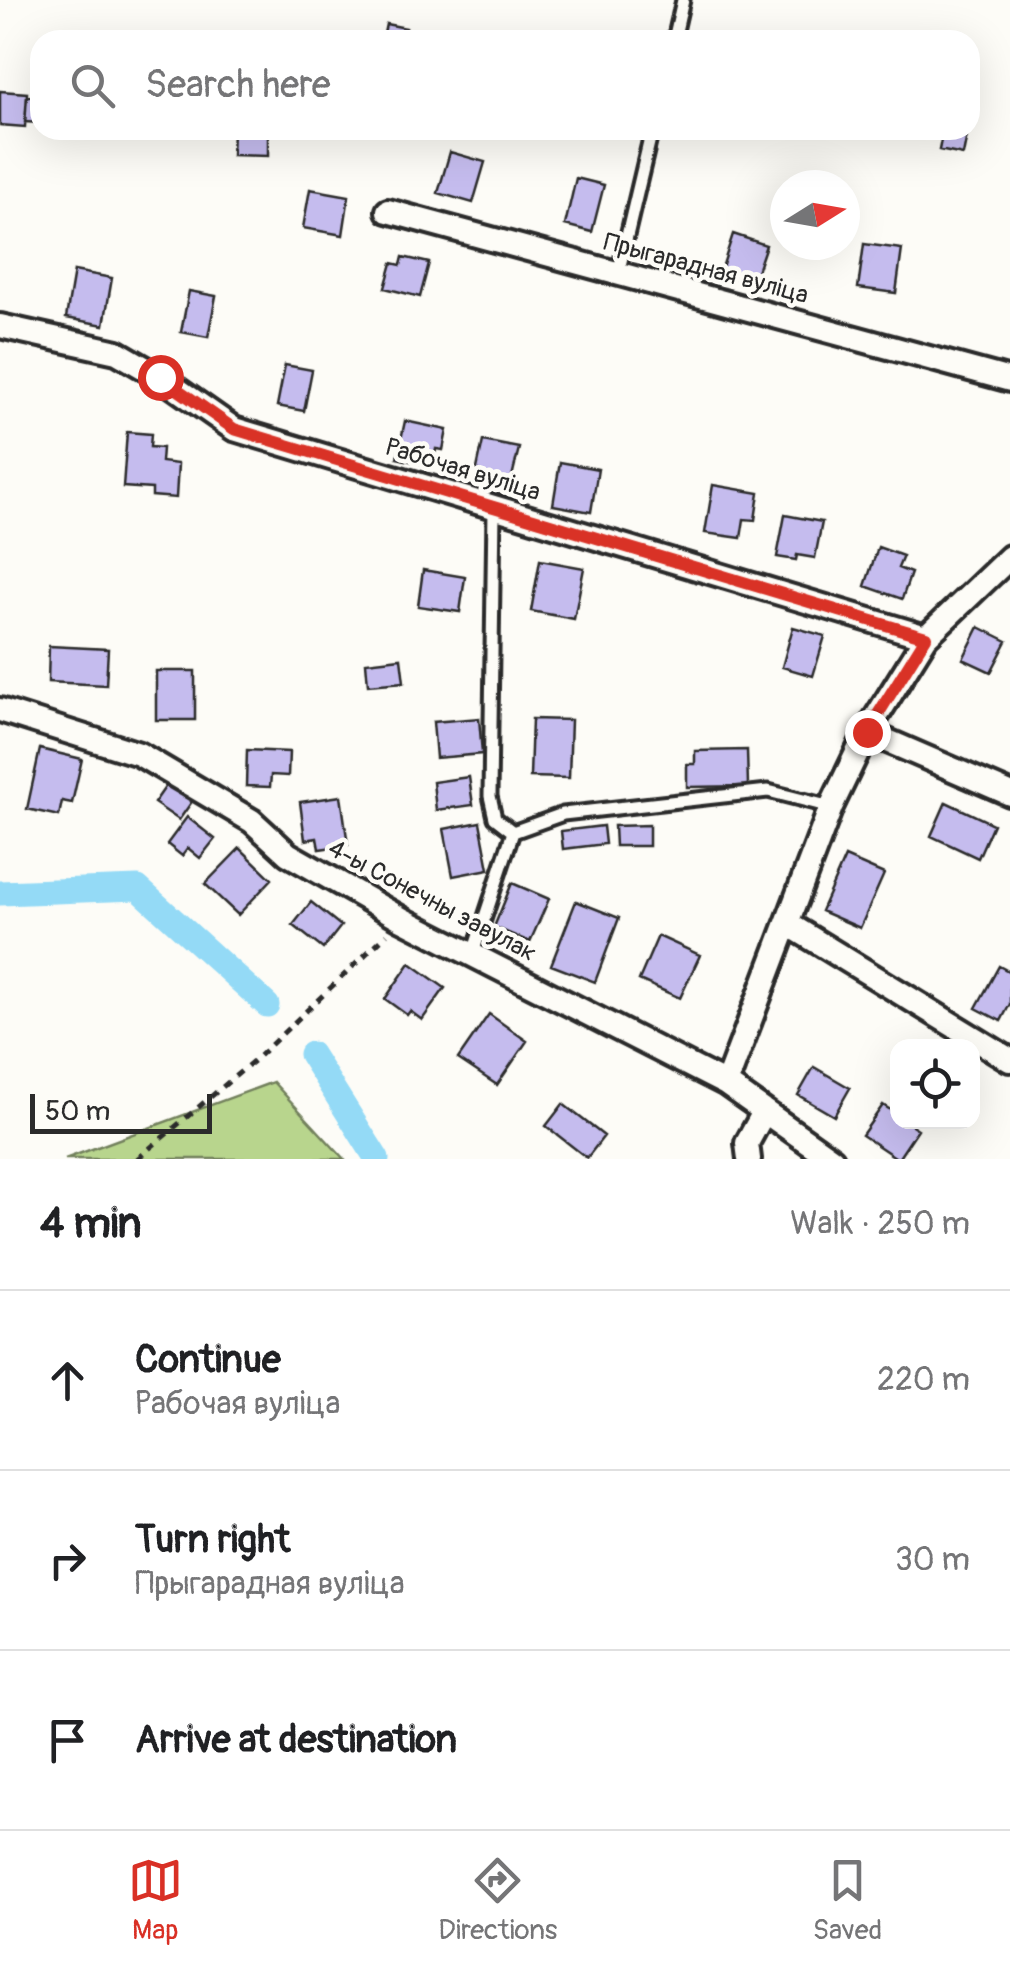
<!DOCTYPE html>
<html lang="en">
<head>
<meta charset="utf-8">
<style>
  :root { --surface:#fff; --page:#f2f2f2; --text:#202124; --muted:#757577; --line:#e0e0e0; --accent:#d93025 }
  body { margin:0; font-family:Pangolin,sans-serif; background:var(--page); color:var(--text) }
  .controls { position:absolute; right:30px; bottom:30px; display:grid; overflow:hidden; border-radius:20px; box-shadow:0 10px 40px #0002 }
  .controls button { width:90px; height:90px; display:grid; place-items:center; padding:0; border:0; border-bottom:2px solid var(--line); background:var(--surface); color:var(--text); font:50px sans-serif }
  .compass { position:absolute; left:770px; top:170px; width:90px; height:90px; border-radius:50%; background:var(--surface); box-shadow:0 10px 40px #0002; rotate:79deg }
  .scale { position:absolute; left:30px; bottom:25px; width:182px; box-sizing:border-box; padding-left:10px; border:5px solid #2b2b2b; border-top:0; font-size:28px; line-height:35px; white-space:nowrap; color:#2b2b2b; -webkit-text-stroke:8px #fdfcf7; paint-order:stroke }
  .stop { position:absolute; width:30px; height:30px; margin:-22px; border:8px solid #d93025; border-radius:50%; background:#fff }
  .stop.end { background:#d93025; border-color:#fff; box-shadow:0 2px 10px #0008 }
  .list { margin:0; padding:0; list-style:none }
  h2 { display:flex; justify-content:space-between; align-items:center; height:130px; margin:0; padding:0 40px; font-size:42px }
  h2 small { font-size:32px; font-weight:400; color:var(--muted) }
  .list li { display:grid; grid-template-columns:65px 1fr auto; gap:30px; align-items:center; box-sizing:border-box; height:180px; padding:0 40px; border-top:2px solid var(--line) }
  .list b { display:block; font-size:38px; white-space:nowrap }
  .list p { margin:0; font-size:32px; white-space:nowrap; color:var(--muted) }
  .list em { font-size:32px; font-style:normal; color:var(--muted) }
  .icon { flex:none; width:55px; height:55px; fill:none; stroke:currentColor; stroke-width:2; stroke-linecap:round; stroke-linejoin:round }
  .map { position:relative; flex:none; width:1010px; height:1159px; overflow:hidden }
  .search { position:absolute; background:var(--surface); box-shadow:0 10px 40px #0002; left:30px; right:30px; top:30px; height:110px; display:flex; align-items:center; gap:25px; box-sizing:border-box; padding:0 35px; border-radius:30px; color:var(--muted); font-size:38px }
  .sheet { height:670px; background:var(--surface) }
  nav { display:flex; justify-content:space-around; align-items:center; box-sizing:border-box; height:140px; border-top:2px solid var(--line); background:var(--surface); font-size:28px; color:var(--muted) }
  nav a { display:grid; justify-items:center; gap:5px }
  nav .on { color:var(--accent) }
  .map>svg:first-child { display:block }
</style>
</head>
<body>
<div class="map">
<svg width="1010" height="1159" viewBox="0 0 1010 1159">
  <rect width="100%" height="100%" fill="#fdfcf7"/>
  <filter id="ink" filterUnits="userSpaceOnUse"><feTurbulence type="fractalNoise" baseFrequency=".01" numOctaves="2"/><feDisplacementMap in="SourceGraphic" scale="20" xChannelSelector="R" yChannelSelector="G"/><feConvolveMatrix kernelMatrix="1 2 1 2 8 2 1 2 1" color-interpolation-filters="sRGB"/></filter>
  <g filter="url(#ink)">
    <!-- green -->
    <path fill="#b8d58d" stroke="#72805c" stroke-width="2.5" d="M 273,1082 L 344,1159 L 65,1159 Z"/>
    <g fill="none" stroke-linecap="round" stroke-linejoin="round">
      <!-- canal -->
      <path stroke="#94daf6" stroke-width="25" d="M 0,893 L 138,888 L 267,1005
        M 311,1054 L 377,1159"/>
    </g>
    <!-- building -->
    <path fill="#c5bcee" stroke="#2b2b2b" stroke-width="2.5" d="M 386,24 L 406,28 L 403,40 L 383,38 Z
      M 0,91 L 27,93 L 25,127 L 0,125 Z
      M 27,96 L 40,97 L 40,123 L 25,122 Z
      M 233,130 L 268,130 L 268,156 L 232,155 Z
      M 943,130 L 968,130 L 963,155 L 939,150 Z
      M 450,152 L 485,162 L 473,203 L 438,193 Z
      M 576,178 L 604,185 L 592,232 L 565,225 Z
      M 310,189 L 349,196 L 343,235 L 303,228 Z
      M 733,234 L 766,245 L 752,286 L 720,274 Z
      M 864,244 L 902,249 L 896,293 L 858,288 Z
      M 403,257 L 429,263 L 420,297 L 385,288 L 392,263 L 401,265 Z
      M 74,271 L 112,278 L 104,325 L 66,318 Z
      M 189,291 L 216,296 L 208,337 L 181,332 Z
      M 285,365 L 312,370 L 304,411 L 277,406 Z
      M 405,421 L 447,430 L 443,450 L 436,449 L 433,466 L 397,458 Z
      M 127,432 L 151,434 L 150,447 L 162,448 L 161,462 L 178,464 L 176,498 L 152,496 L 152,489 L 123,487 Z
      M 483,441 L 519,448 L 510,485 L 475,478 Z
      M 560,462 L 598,469 L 591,512 L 553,505 Z
      M 713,485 L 759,493 L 755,520 L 744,519 L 741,538 L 705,533 Z
      M 785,515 L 822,522 L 815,558 L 797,555 L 796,560 L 777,557 Z
      M 878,547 L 903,556 L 898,568 L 911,573 L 902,599 L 865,586 Z
      M 540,560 L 584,568 L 574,619 L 531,611 Z
      M 423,570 L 465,577 L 460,612 L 418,606 Z
      M 793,627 L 825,636 L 813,676 L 782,667 Z
      M 979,627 L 1007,641 L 991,672 L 963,659 Z
      M 49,646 L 108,649 L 106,685 L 48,682 Z
      M 401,658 L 404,682 L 368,685 L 366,662 Z
      M 156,671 L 195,671 L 195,720 L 156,720 Z
      M 479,718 L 482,754 L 436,758 L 433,722 Z
      M 532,719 L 571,720 L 569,778 L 530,777 Z
      M 40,749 L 82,759 L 72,803 L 62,801 L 59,816 L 27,809 Z
      M 247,750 L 289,752 L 288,776 L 271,775 L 270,787 L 246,786 Z
      M 747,750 L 748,786 L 687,787 L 687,764 L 695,764 L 695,751 Z
      M 469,777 L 473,805 L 436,810 L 433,782 Z
      M 168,783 L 193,800 L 179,820 L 154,803 Z
      M 341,796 L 348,845 L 319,849 L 317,838 L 305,840 L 300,802 Z
      M 946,802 L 993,824 L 978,858 L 931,836 Z
      M 187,817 L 215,839 L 200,858 L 188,848 L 182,856 L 167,844 Z
      M 480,822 L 489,869 L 453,876 L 444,829 Z
      M 649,825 L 649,846 L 615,846 L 614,826 Z
      M 603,826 L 605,844 L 563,849 L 561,831 Z
      M 240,848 L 272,879 L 238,915 L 205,884 Z
      M 845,857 L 884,874 L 860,928 L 821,911 Z
      M 512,883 L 549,899 L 530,942 L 494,927 Z
      M 576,901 L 619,918 L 595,982 L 551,965 Z
      M 311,902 L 341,926 L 323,949 L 293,925 Z
      M 658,936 L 700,955 L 680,998 L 639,980 Z
      M 410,963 L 445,988 L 422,1020 L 410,1011 L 407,1015 L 385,999 Z
      M 999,966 L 1010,972 L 1010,1004 L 1001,1021 L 976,1008 Z
      M 489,1014 L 527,1041 L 497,1085 L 458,1059 Z
      M 814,1067 L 850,1088 L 834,1116 L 798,1095 Z
      M 563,1104 L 604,1136 L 587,1158 L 546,1126 Z
      M 883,1105 L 898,1115 L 898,1122 L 907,1122 L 918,1129 L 898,1159 L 862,1135 Z"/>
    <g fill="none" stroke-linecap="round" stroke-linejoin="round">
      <!-- lane casing -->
      <g stroke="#2b2b2b" stroke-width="19">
        <path id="lane" d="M 674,40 L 683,0
          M 618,274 L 652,130
          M 494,509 L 490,796 L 495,818 L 513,832
          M 472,956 L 513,832 L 563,814 L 768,791 L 831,807"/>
      </g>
      <!-- street casing -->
      <g stroke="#2b2b2b" stroke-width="30">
        <path id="street" d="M 388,211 L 1010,380
          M 0,326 L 117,352 L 160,377 L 234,429 L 926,637
          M 0,710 L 139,754 L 252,821 L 288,854 L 402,919 L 726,1084 L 832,1159
          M 867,732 L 1010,794
          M 788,924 L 1010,1060
          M 726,1084 L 831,807 L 867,732 L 926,637 L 1010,557
          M 749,1159 L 747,1143 L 764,1112"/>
      </g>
      <!-- path -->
      <path stroke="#2b2b2b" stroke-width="5" stroke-dasharray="8 8" stroke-linecap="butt" d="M 137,1159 L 258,1057 L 387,934"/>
      <!-- lane -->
      <use href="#lane" stroke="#fdfcf7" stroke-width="11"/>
      <!-- street -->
      <use href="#street" stroke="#fdfcf7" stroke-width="22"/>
    </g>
  </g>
  <g fill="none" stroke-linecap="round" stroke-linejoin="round" filter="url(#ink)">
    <!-- route -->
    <path stroke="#d93025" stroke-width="12" d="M 160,377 L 234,429 L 926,637 L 867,732"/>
  </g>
  <g text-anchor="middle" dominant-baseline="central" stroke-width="9" stroke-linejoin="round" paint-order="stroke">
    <!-- street labels -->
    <g font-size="25" fill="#2b2b2b" stroke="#fdfcf7">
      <text transform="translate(706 269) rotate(15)">Прыгарадная вуліца</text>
      <text transform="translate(463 470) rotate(17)">Рабочая вуліца</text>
      <text transform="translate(432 901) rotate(28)">4-ы Сонечны завулак</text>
    </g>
  </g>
</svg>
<div class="controls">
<button><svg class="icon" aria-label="locate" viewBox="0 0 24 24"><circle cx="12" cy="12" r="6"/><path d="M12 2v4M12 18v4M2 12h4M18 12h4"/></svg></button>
</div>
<svg class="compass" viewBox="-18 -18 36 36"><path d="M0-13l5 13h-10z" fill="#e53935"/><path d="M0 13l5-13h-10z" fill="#757577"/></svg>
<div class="scale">50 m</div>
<div class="stop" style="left:160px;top:377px"></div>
<div class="stop end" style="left:867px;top:732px"></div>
<div class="search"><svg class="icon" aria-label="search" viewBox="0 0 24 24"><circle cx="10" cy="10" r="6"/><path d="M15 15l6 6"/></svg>Search here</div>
</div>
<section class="sheet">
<h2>4 min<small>Walk · 250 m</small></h2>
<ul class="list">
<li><svg class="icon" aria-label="ahead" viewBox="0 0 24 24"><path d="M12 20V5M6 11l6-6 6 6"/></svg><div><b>Continue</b><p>Рабочая вуліца</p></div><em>220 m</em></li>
<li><svg class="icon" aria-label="right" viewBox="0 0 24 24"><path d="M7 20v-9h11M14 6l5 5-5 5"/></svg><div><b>Turn right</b><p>Прыгарадная вуліца</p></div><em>30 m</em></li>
<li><svg class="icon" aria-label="arrive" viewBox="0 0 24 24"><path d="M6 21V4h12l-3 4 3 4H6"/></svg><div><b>Arrive at destination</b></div></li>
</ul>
</section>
<nav>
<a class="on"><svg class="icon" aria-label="map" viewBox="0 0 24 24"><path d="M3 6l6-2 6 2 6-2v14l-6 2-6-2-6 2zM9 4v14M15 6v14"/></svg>Map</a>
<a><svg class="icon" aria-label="directions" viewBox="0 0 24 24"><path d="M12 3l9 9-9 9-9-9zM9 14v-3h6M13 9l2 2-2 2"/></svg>Directions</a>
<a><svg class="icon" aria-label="saved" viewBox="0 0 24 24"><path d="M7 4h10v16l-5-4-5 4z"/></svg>Saved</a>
</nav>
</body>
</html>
